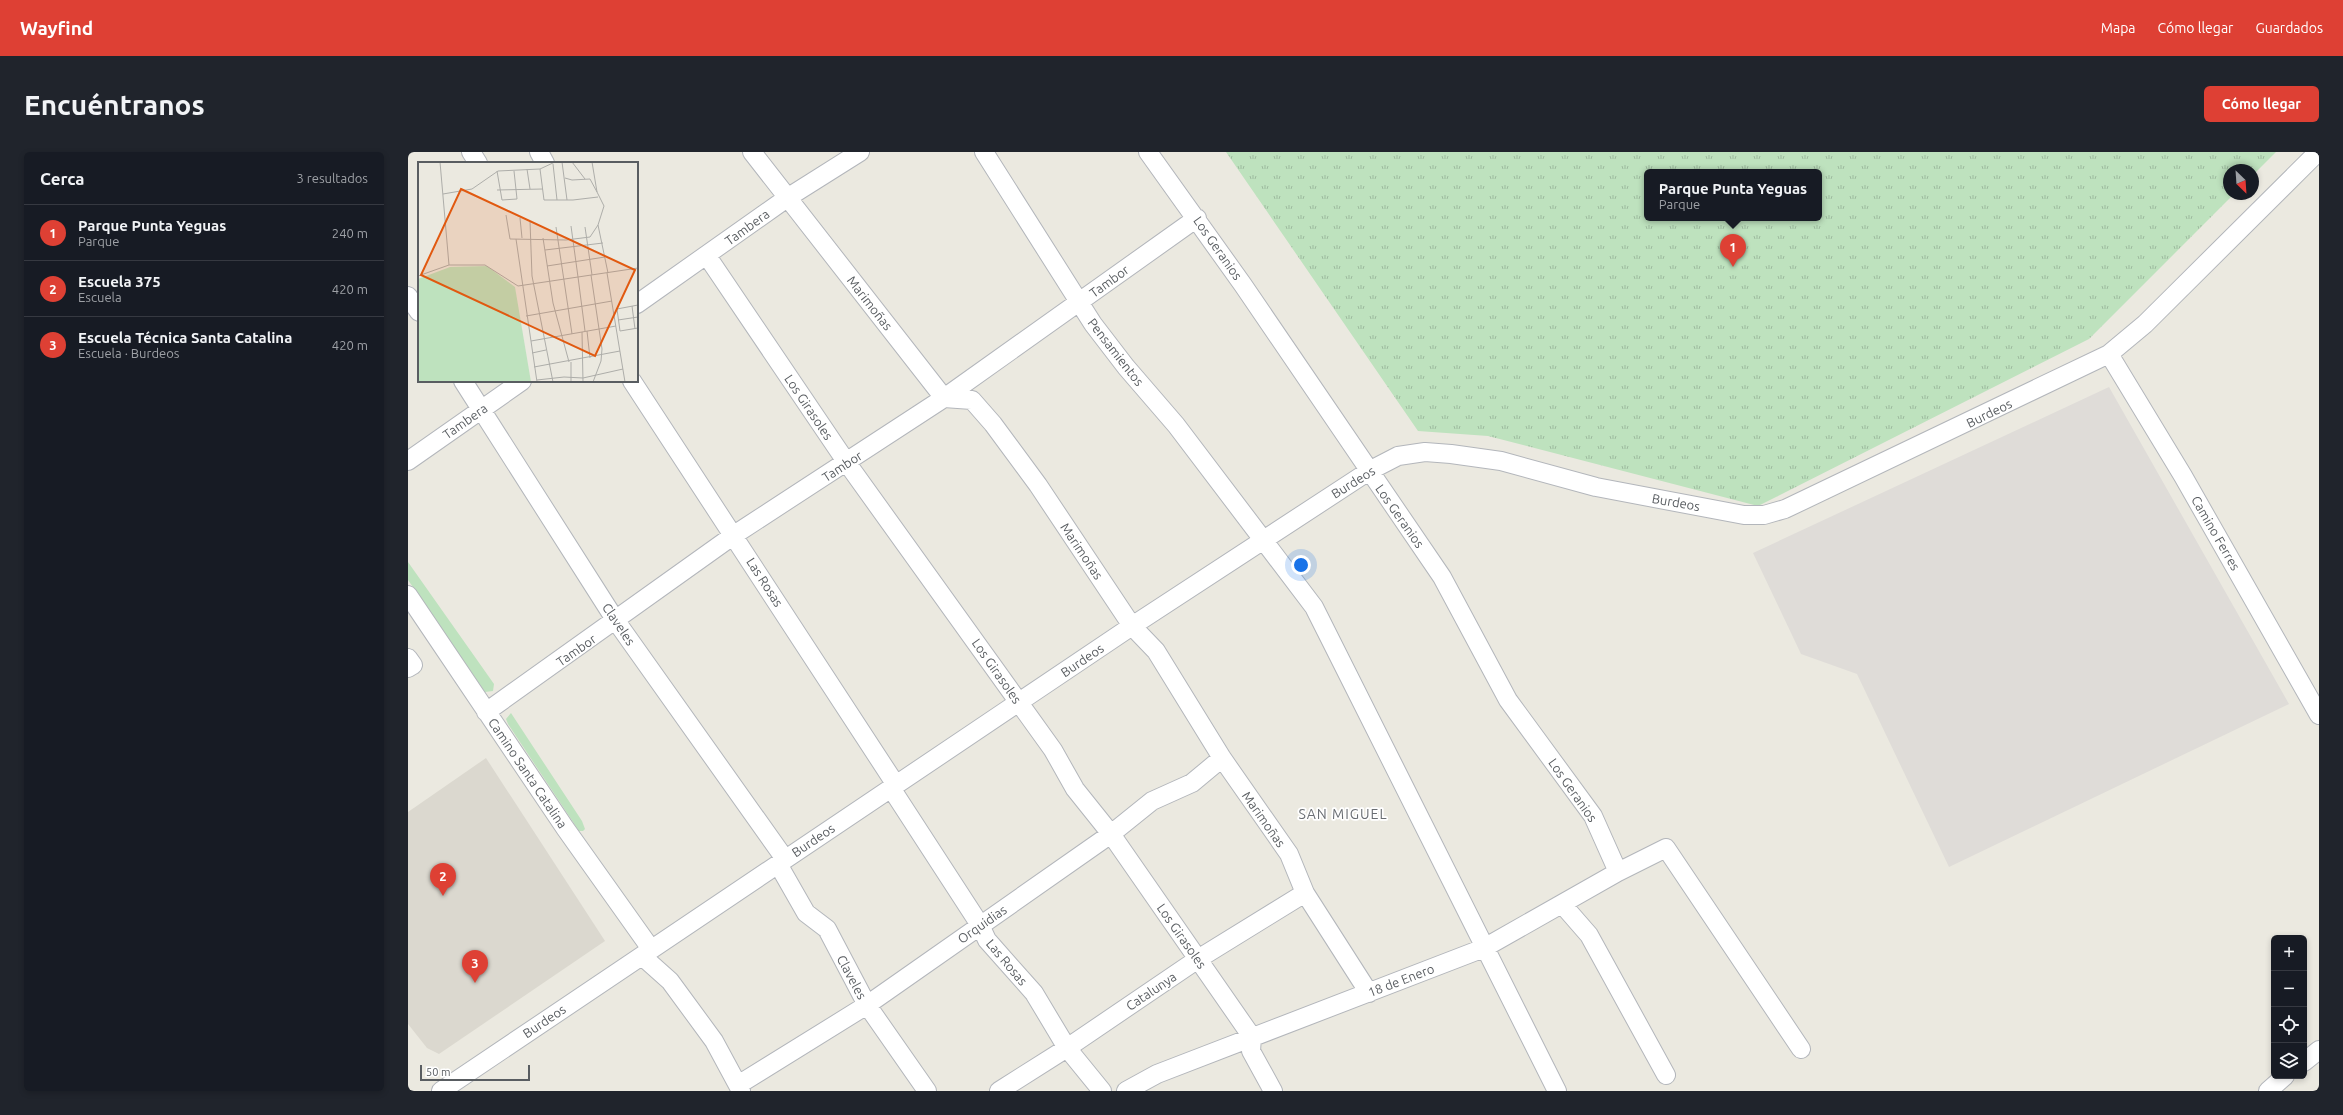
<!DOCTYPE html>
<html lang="es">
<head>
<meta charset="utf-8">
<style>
  :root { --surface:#171b24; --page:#20242c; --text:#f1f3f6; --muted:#9ea1a6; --line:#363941; --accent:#de4034 }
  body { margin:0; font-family:Ubuntu,sans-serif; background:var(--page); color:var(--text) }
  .controls { position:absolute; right:12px; bottom:12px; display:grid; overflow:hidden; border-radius:6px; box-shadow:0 2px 6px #0003 }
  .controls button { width:36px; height:36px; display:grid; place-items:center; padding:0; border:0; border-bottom:1px solid var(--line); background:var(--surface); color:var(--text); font:20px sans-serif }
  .compass { position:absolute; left:1815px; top:12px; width:36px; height:36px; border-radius:50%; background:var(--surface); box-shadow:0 2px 6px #0003; rotate:155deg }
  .scale { position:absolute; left:12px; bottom:10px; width:110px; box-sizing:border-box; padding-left:4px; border:2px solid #595d61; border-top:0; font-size:11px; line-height:14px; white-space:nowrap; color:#595d61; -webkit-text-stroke:3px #fff; paint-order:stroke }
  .you { position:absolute; left:893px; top:413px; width:14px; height:14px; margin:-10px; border:3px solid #fff; border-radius:50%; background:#1a73e8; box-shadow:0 0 0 6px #1a73e833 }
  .badge { display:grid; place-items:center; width:26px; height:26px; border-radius:50%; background:var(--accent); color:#fff; font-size:13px; font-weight:700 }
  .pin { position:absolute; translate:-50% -33px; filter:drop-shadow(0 1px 2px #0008) }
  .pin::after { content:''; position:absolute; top:21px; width:14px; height:12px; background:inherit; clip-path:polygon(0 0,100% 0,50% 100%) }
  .popup { position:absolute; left:1236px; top:17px; width:178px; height:52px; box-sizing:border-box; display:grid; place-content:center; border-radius:6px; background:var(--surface); filter:drop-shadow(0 1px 3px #0005); font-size:13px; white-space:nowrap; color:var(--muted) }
  .popup b { font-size:15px; color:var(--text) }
  .popup::after { content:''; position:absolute; left:50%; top:100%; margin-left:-8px; border:8px solid transparent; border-top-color:var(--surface) }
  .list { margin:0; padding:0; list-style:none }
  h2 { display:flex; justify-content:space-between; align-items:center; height:52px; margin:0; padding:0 16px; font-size:17px }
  h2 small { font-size:13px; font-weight:400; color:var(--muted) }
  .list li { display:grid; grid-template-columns:26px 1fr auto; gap:12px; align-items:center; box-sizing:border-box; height:56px; padding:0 16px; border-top:1px solid var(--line) }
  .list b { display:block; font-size:15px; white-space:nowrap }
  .list p { margin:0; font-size:13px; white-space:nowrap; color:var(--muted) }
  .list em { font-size:13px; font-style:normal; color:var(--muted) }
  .icon { flex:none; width:22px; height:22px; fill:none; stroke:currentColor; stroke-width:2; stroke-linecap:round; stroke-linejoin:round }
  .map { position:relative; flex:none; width:1911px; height:939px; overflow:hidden; border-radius:6px }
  header { display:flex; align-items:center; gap:24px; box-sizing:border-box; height:56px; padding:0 20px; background:var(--accent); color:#fff }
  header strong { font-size:19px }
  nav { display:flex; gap:22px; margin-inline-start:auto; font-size:14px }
  .intro { display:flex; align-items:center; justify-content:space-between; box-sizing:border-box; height:96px; padding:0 24px }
  h1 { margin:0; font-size:28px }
  .button { padding:10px 18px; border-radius:6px; background:var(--accent); color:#fff; font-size:14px; font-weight:700 }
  main { display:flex; gap:24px; padding:0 24px }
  aside { flex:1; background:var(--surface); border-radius:6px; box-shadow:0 2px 6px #0003 }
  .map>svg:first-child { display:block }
</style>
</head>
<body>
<header>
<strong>Wayfind</strong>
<nav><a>Mapa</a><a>Cómo llegar</a><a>Guardados</a></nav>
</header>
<div class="intro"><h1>Encuéntranos</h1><a class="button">Cómo llegar</a></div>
<main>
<aside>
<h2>Cerca<small>3 resultados</small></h2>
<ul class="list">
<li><span class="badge">1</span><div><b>Parque Punta Yeguas</b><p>Parque</p></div><em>240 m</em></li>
<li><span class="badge">2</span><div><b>Escuela 375</b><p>Escuela</p></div><em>420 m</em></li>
<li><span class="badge">3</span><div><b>Escuela Técnica Santa Catalina</b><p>Escuela · Burdeos</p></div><em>420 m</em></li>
</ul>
</aside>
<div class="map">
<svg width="1911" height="939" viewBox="0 0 1911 939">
  <defs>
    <pattern id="park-tufts" width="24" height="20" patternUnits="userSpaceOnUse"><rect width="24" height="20" fill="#bee2be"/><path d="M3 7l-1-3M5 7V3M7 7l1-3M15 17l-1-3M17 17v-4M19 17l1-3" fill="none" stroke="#9dba9e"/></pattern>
  </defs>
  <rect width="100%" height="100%" fill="#ebe9e0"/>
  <!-- industrial -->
  <path fill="#dfdcd8" d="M 1701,235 L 1881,552 L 1541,715 L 1449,522 L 1393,502 L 1345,401 Z"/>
  <!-- education -->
  <path fill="#dbd8cf" d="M 78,606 L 197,789 L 31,902 L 19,896 L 0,872 L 0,660 Z"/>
  <!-- grass -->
  <path fill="#bee2be" d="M 0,410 L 86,532 L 85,539 L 77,540 L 0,428 Z
    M 103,561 L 174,669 L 177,677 L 175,679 L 171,679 L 100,572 L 98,567 Z"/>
  <!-- park -->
  <path fill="url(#park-tufts)" fill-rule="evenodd" d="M 818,0 L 1868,0 L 1845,23 L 1845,18 L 1821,18 L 1821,42 L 1826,42 L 1681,187 L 1350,354 L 1080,284 L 1010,279 ZM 1239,20 L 1411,20 L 1411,66 L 1239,66 Z"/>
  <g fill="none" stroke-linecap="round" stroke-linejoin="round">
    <!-- minor casing -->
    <g stroke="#b3b6bb" stroke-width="20">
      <path id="minor" d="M 63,0 L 70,11
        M 131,0 L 137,11
        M 344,0 L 536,246 L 564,248 L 585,272 L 630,333 L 724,474 L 748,499 L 814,606 L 881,702 L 897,741 L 961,841
        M 576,0 L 685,172 L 718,215 L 768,273 L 906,455 L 1149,939
        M 740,0 L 835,133 L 1034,425 L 1100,548 L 1185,664 L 1210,720
        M 299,104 L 439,311 L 645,598 L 667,637 L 703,682 L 844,885 L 843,899 L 865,939
        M 0,144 L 11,160
        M 229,152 L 379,46 L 452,0
        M 1701,202 L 1775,324 L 1911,563
        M 55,229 L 208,469 L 377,707
        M 224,229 L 488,633
        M 0,309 L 114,229
        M 0,443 L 157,676 L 243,797
        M 0,506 L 5,513 L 0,516
        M 78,560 L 326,383 L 536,246 L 789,66
        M 483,636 L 572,773 L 579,788 L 626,841 L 659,896 L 694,939
        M 370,712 L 398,761 L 419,777 L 459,853 L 519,939
        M 1154,752 L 1181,783 L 1258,923
        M 234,804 L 262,829 L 306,889 L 333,939
        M 1896,910 L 1911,898
        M 330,933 L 459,853 L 703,682 L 744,649 L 784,631 L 814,606
        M 33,939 L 724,474 L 961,319 L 990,304 L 1017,300 L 1043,302 L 1093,309 L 1188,335 L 1336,363 L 1356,363 L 1377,357 L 1701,202 L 1737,172 L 1910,0
        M 591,939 L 659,896 L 790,807 L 897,741
        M 718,939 L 749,922 L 1076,796 L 1210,720 L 1258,696 L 1393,897
        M 1860,939 L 1877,924"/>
    </g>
    <!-- minor -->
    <use href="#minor" stroke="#fff" stroke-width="18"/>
  </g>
  <g text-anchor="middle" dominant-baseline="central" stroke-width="3.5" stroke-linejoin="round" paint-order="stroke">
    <!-- street labels -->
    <g font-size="13" fill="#595d61" stroke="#fff">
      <text transform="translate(339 75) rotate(-36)">Tambera</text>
      <text transform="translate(810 96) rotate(55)">Los Geranios</text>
      <text transform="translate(701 129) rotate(-36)">Tambor</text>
      <text transform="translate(462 151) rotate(52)">Marimoñas</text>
      <text transform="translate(708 200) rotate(52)">Pensamientos</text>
      <text transform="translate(401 255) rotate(56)">Los Girasoles</text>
      <text transform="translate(1581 261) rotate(-26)">Burdeos</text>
      <text transform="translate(57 269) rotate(-35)">Tambera</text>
      <text transform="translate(434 314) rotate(-33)">Tambor</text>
      <text transform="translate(945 330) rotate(-32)">Burdeos</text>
      <text transform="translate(1268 350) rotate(10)">Burdeos</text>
      <text transform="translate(992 364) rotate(55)">Los Geranios</text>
      <text transform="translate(1808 381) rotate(60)">Camino Ferres</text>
      <text transform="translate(674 399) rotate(56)">Marimoñas</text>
      <text transform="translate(357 430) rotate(57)">Las Rosas</text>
      <text transform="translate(211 472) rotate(56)">Claveles</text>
      <text transform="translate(168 498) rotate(-35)">Tambor</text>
      <text transform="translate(674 508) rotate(-34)">Burdeos</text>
      <text transform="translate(589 519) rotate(55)">Los Girasoles</text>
      <text transform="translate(120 621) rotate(56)">Camino Santa Catalina</text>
      <text transform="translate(1165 638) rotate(55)">Los Geranios</text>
      <text transform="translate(856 667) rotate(55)">Marimoñas</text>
      <text transform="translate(405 688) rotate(-34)">Burdeos</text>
      <text transform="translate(574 772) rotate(-35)">Orquidias</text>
      <text transform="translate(774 784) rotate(55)">Los Girasoles</text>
      <text transform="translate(599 810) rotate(50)">Las Rosas</text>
      <text transform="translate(444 825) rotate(62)">Claveles</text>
      <text transform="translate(993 828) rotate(-21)">18 de Enero</text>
      <text transform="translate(743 839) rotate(-34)">Catalunya</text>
      <text transform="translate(136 869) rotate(-34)">Burdeos</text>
    </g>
    <!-- neighbourhood labels -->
    <g font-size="14" letter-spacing="1" fill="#6a6e73" stroke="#fff">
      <text x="935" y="662">SAN MIGUEL</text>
    </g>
  </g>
  <!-- overview -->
  <g transform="translate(10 10)">
    <rect width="220" height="220" fill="#ebe9e0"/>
    <path d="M 69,104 L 97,125 L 113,220 L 0,220 L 0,117 L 32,105 Z" fill="#bee2be"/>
    <path fill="none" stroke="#adada9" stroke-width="1" d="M 22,0 L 31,103M 144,0 L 149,38M 154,0 L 167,17M 174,0 L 179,30 L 186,44 L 180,63 L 190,111M 135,2 L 139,38M 109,7 L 112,27M 122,7 L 126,38 L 155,38 L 180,35M 79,9 L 84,38 L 99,37 L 96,9M 147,16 L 154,18 L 172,17 L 179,30M 79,28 L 125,27M 25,32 L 54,27 L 80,9 L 122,7 L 137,0M 88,53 L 92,77 L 148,78 L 172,75 L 180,63M 102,56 L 104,76M 112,59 L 114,114 L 135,220M 153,64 L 160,115M 138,65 L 154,172M 167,65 L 174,113M 125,76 L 135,141 L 151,200M 98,77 L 119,220M 127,88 L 185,81M 129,104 L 187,95M 189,111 L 207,220M 173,113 L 184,187 L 183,199 L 175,220M 0,114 L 31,103 L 67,103 L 100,124 L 220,106M 160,115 L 167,169M 220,143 L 199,147 L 202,169 L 220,166M 214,144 L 217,167M 108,154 L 194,139M 200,158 L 220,155M 169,169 L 172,196M 164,170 L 165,220M 113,179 L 198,164M 114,191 L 128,188M 116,205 L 202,189M 119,218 L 146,215 L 165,216 L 205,207M 153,220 L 153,200"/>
    <path fill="#e15910" fill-opacity="0.15" stroke="#e15910" stroke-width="2" d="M 43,27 L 217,108 L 177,194 L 3,113 Z"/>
    <rect width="220" height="220" fill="none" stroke="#595d61" stroke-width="2"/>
  </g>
</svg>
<div class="controls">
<button>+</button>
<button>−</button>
<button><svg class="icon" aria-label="locate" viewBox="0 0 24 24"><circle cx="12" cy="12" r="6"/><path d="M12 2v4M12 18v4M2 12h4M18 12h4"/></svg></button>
<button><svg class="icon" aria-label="layers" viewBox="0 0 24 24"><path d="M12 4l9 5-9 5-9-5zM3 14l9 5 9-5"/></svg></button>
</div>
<svg class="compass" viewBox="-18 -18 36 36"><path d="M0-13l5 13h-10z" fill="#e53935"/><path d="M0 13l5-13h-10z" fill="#9ea1a6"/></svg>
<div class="scale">50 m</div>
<div class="you"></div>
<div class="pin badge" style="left:1325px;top:115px">1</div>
<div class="popup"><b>Parque Punta Yeguas</b>Parque</div>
<div class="pin badge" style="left:35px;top:744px">2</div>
<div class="pin badge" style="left:67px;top:831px">3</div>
</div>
</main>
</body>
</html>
